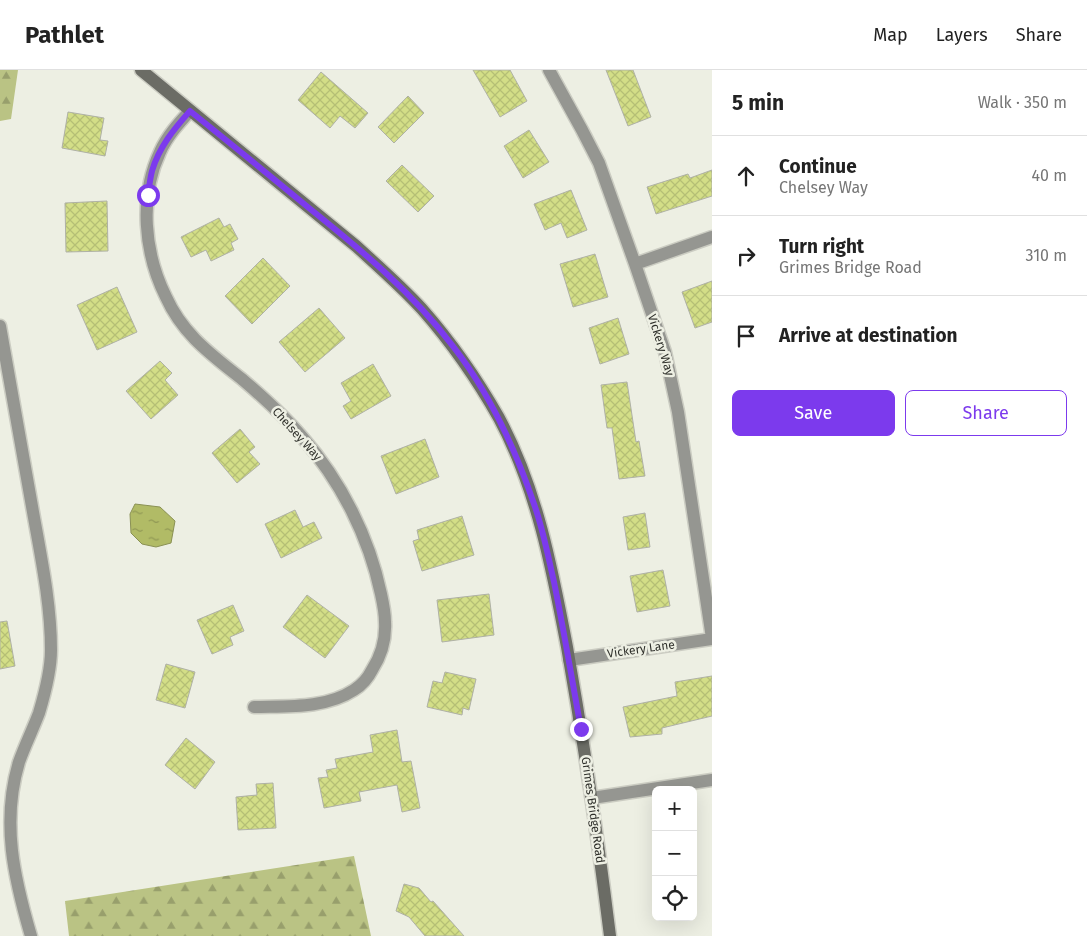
<!DOCTYPE html>
<html lang="en">
<head>
<meta charset="utf-8">
<style>
  :root { --surface:#fff; --page:#f6f6f6; --text:#222; --muted:#767676; --line:#e0e0e0; --accent:#7c3aed }
  body { margin:0; font-family:"Fira Sans",sans-serif; background:var(--page); color:var(--text) }
  .controls { position:absolute; right:15px; bottom:15px; display:grid; overflow:hidden; border-radius:8px; box-shadow:0 5px 20px #0002 }
  .controls button { width:45px; height:45px; display:grid; place-items:center; padding:0; border:0; border-bottom:1px solid var(--line); background:var(--surface); color:var(--text); font:25px sans-serif }
  .stop { position:absolute; width:15px; height:15px; margin:-11px; border:4px solid #7c3aed; border-radius:50%; background:#fff }
  .stop.end { background:#7c3aed; border-color:#fff; box-shadow:0 1px 5px #0008 }
  .list { margin:0; padding:0; list-style:none }
  h2 { display:flex; justify-content:space-between; align-items:center; height:65px; margin:0; padding:0 20px; font-size:21px }
  h2 small { font-size:16px; font-weight:400; color:var(--muted) }
  .list li { display:grid; grid-template-columns:32px 1fr auto; gap:15px; align-items:center; box-sizing:border-box; height:80px; padding:0 20px; border-top:1px solid var(--line) }
  .list b { display:block; font-size:19px; white-space:nowrap }
  .list p { margin:0; font-size:16px; white-space:nowrap; color:var(--muted) }
  .list em { font-size:16px; font-style:normal; color:var(--muted) }
  .actions { display:flex; gap:10px; padding:15px 20px }
  .actions a { flex:1; padding:11px 0; border:1px solid var(--accent); border-radius:8px; text-align:center; font-size:18px; color:var(--accent) }
  .actions .main { background:var(--accent); color:#fff }
  .icon { flex:none; width:28px; height:28px; fill:none; stroke:currentColor; stroke-width:2; stroke-linecap:round; stroke-linejoin:round }
  .map { position:relative; flex:none; width:712px; height:866px; overflow:hidden }
  header { display:flex; align-items:center; gap:30px; box-sizing:border-box; height:70px; padding:0 25px; background:var(--surface); border-bottom:1px solid var(--line) }
  header strong { font-size:24px }
  nav { display:flex; gap:28px; margin-inline-start:auto; font-size:18px }
  main { display:flex }
  aside { flex:1; background:var(--surface) }
  .map>svg:first-child { display:block }
</style>
</head>
<body>
<header>
<strong>Pathlet</strong>
<nav><a>Map</a><a>Layers</a><a>Share</a></nav>
</header>
<main>
<div class="map">
<svg width="712" height="866" viewBox="0 0 712 866">
  <defs>
    <pattern id="forest-firs" width="22" height="20" patternUnits="userSpaceOnUse" patternTransform="scale(1.25)"><rect width="22" height="20" fill="#bac384"/><path d="M5 1l3.5 6h-7zM16 11l3.5 6h-7z" fill="#989f6c"/></pattern>
    <pattern id="water-ripples" width="26" height="14" patternUnits="userSpaceOnUse" patternTransform="scale(1.25)"><rect width="26" height="14" fill="#b1bb66"/><path d="M2 4q2-2 4 0t4 0M15 11q2-2 4 0t4 0" fill="none" stroke="#909854"/></pattern>
    <pattern id="building-cross-hatch" width="8" height="8" patternUnits="userSpaceOnUse" patternTransform="scale(1.25)"><rect width="8" height="8" fill="#d3de87"/><path d="M0 0l8 8M0 8l8-8" fill="none" stroke="#b5bf75"/></pattern>
  </defs>
  <rect width="100%" height="100%" fill="#edefe3"/>
  <!-- forest -->
  <path fill="url(#forest-firs)" d="M 0,0 L 18,0 L 11,49 L 0,51 Z
    M 354,786 L 371,866 L 69,866 L 65,831 Z"/>
  <!-- water -->
  <path fill="url(#water-ripples)" stroke="#8a9154" d="M 135,434 L 160,437 L 175,451 L 171,473 L 156,477 L 142,474 L 131,463 L 130,444 Z"/>
  <!-- building -->
  <path fill="url(#building-cross-hatch)" stroke="#afb1a6" d="M 473,0 L 510,0 L 527,31 L 500,47 Z
    M 606,0 L 633,0 L 651,47 L 628,56 Z
    M 321,2 L 368,43 L 355,58 L 340,46 L 330,58 L 298,30 Z
    M 408,26 L 424,43 L 394,73 L 378,57 Z
    M 68,42 L 104,48 L 100,70 L 108,71 L 105,86 L 62,78 Z
    M 529,60 L 549,92 L 523,108 L 504,76 Z
    M 402,95 L 434,126 L 418,142 L 386,111 Z
    M 712,100 L 712,126 L 656,144 L 647,117 L 688,104 L 690,108 Z
    M 571,120 L 587,160 L 567,168 L 561,153 L 545,160 L 534,134 Z
    M 107,131 L 108,181 L 66,182 L 65,133 Z
    M 219,148 L 224,157 L 230,154 L 238,169 L 231,173 L 234,180 L 211,191 L 206,180 L 191,187 L 181,167 Z
    M 595,184 L 608,227 L 573,237 L 560,194 Z
    M 263,188 L 290,216 L 252,254 L 225,226 Z
    M 712,211 L 712,252 L 695,258 L 682,222 Z
    M 117,217 L 137,262 L 97,280 L 77,235 Z
    M 319,238 L 345,268 L 305,302 L 279,272 Z
    M 618,248 L 629,284 L 600,294 L 589,258 Z
    M 160,291 L 172,303 L 165,310 L 178,325 L 151,349 L 126,321 Z
    M 373,294 L 391,326 L 351,349 L 343,336 L 351,331 L 341,313 Z
    M 627,312 L 636,372 L 639,371 L 645,406 L 619,409 L 612,358 L 607,358 L 601,315 Z
    M 240,359 L 255,377 L 249,382 L 260,394 L 237,413 L 212,383 Z
    M 425,369 L 439,407 L 396,424 L 381,386 Z
    M 295,440 L 303,457 L 314,452 L 322,468 L 281,488 L 265,454 Z
    M 645,443 L 650,477 L 628,480 L 623,447 Z
    M 462,446 L 474,485 L 422,501 L 413,471 L 419,469 L 417,460 Z
    M 663,500 L 670,536 L 637,542 L 630,506 Z
    M 489,524 L 494,565 L 442,572 L 437,530 Z
    M 307,525 L 349,556 L 325,588 L 283,557 Z
    M 233,535 L 244,561 L 230,567 L 233,575 L 212,584 L 197,550 Z
    M 7,551 L 15,596 L 0,599 L 0,552 Z
    M 166,594 L 195,602 L 185,638 L 156,630 Z
    M 445,602 L 476,609 L 469,640 L 463,638 L 462,645 L 427,637 L 433,611 L 442,613 Z
    M 712,606 L 712,646 L 662,658 L 662,664 L 630,667 L 623,637 L 677,626 L 675,612 Z
    M 397,660 L 402,692 L 411,691 L 420,738 L 402,742 L 397,715 L 359,722 L 361,731 L 324,738 L 318,708 L 328,707 L 326,700 L 337,698 L 335,689 L 373,682 L 370,665 Z
    M 186,668 L 215,692 L 195,719 L 165,695 Z
    M 273,713 L 276,758 L 238,760 L 236,727 L 257,725 L 256,714 Z
    M 404,814 L 419,818 L 431,832 L 433,831 L 464,866 L 425,866 L 409,847 L 396,841 Z"/>
  <g fill="none" stroke-linecap="round" stroke-linejoin="round">
    <!-- street casing -->
    <g stroke="#cbccc2" stroke-width="15">
      <path id="street" d="M 549,0 L 582,60 L 599,93 L 635,194 L 665,282 L 678,342 L 712,568
        M 190,41 C 179,53 167,66 160,82 C 139,127 144,183 166,227 C 183,265 212,285 243,310 C 264,328 284,346 302,367 C 341,411 369,467 381,524 C 383,533 385,543 385,552 C 386,569 381,586 372,600 C 368,608 362,615 354,620 C 325,639 287,636 254,637
        M 635,194 L 712,167
        M 0,256 C 11,318 22,380 33,442 C 41,487 51,534 51,580 C 51,601 45,623 39,643 C 33,659 25,675 19,692 C 1,752 14,808 31,866
        M 569,590 L 712,569
        M 592,728 L 712,710"/>
    </g>
    <!-- secondary casing -->
    <g stroke="#cbccc2" stroke-width="15">
      <path id="secondary" d="M 141,0 L 356,176 C 379,197 402,217 422,239 C 452,273 477,309 499,348 C 537,419 552,498 567,577 C 584,673 598,769 610,866"/>
    </g>
    <!-- street -->
    <use href="#street" stroke="#959691" stroke-width="12"/>
    <!-- secondary -->
    <use href="#secondary" stroke="#6b6c65" stroke-width="12"/>
  </g>
  <g fill="none" stroke-linecap="round" stroke-linejoin="round">
    <!-- route -->
    <path stroke="#7c3aed" stroke-width="6" d="M 148,125 C 149,117 150,109 152,101 C 159,77 174,59 190,41 C 230,73 269,105 309,138 C 360,179 412,222 452,275 C 489,322 515,378 534,434 C 543,459 548,486 554,512 C 564,561 572,610 581,659"/>
  </g>
  <g text-anchor="middle" dominant-baseline="central" stroke-width="5" stroke-linejoin="round" paint-order="stroke">
    <!-- street labels -->
    <g font-size="12" fill="#2e2f2a" stroke="#edefe3">
      <text transform="translate(661 275) rotate(73)">Vickery Way</text>
      <text transform="translate(297 364) rotate(48)">Chelsey Way</text>
      <text transform="translate(641 579) rotate(-8)">Vickery Lane</text>
      <text transform="translate(593 740) rotate(82)">Grimes Bridge Road</text>
    </g>
  </g>
</svg>
<div class="controls">
<button>+</button>
<button>−</button>
<button><svg class="icon" aria-label="locate" viewBox="0 0 24 24"><circle cx="12" cy="12" r="6"/><path d="M12 2v4M12 18v4M2 12h4M18 12h4"/></svg></button>
</div>
<div class="stop" style="left:148px;top:125px"></div>
<div class="stop end" style="left:581px;top:659px"></div>
</div>
<aside>
<h2>5 min<small>Walk · 350 m</small></h2>
<ul class="list">
<li><svg class="icon" aria-label="ahead" viewBox="0 0 24 24"><path d="M12 20V5M6 11l6-6 6 6"/></svg><div><b>Continue</b><p>Chelsey Way</p></div><em>40 m</em></li>
<li><svg class="icon" aria-label="right" viewBox="0 0 24 24"><path d="M7 20v-9h11M14 6l5 5-5 5"/></svg><div><b>Turn right</b><p>Grimes Bridge Road</p></div><em>310 m</em></li>
<li><svg class="icon" aria-label="arrive" viewBox="0 0 24 24"><path d="M6 21V4h12l-3 4 3 4H6"/></svg><div><b>Arrive at destination</b></div></li>
</ul>
<div class="actions"><a class="main">Save</a><a>Share</a></div>
</aside>
</main>
</body>
</html>
